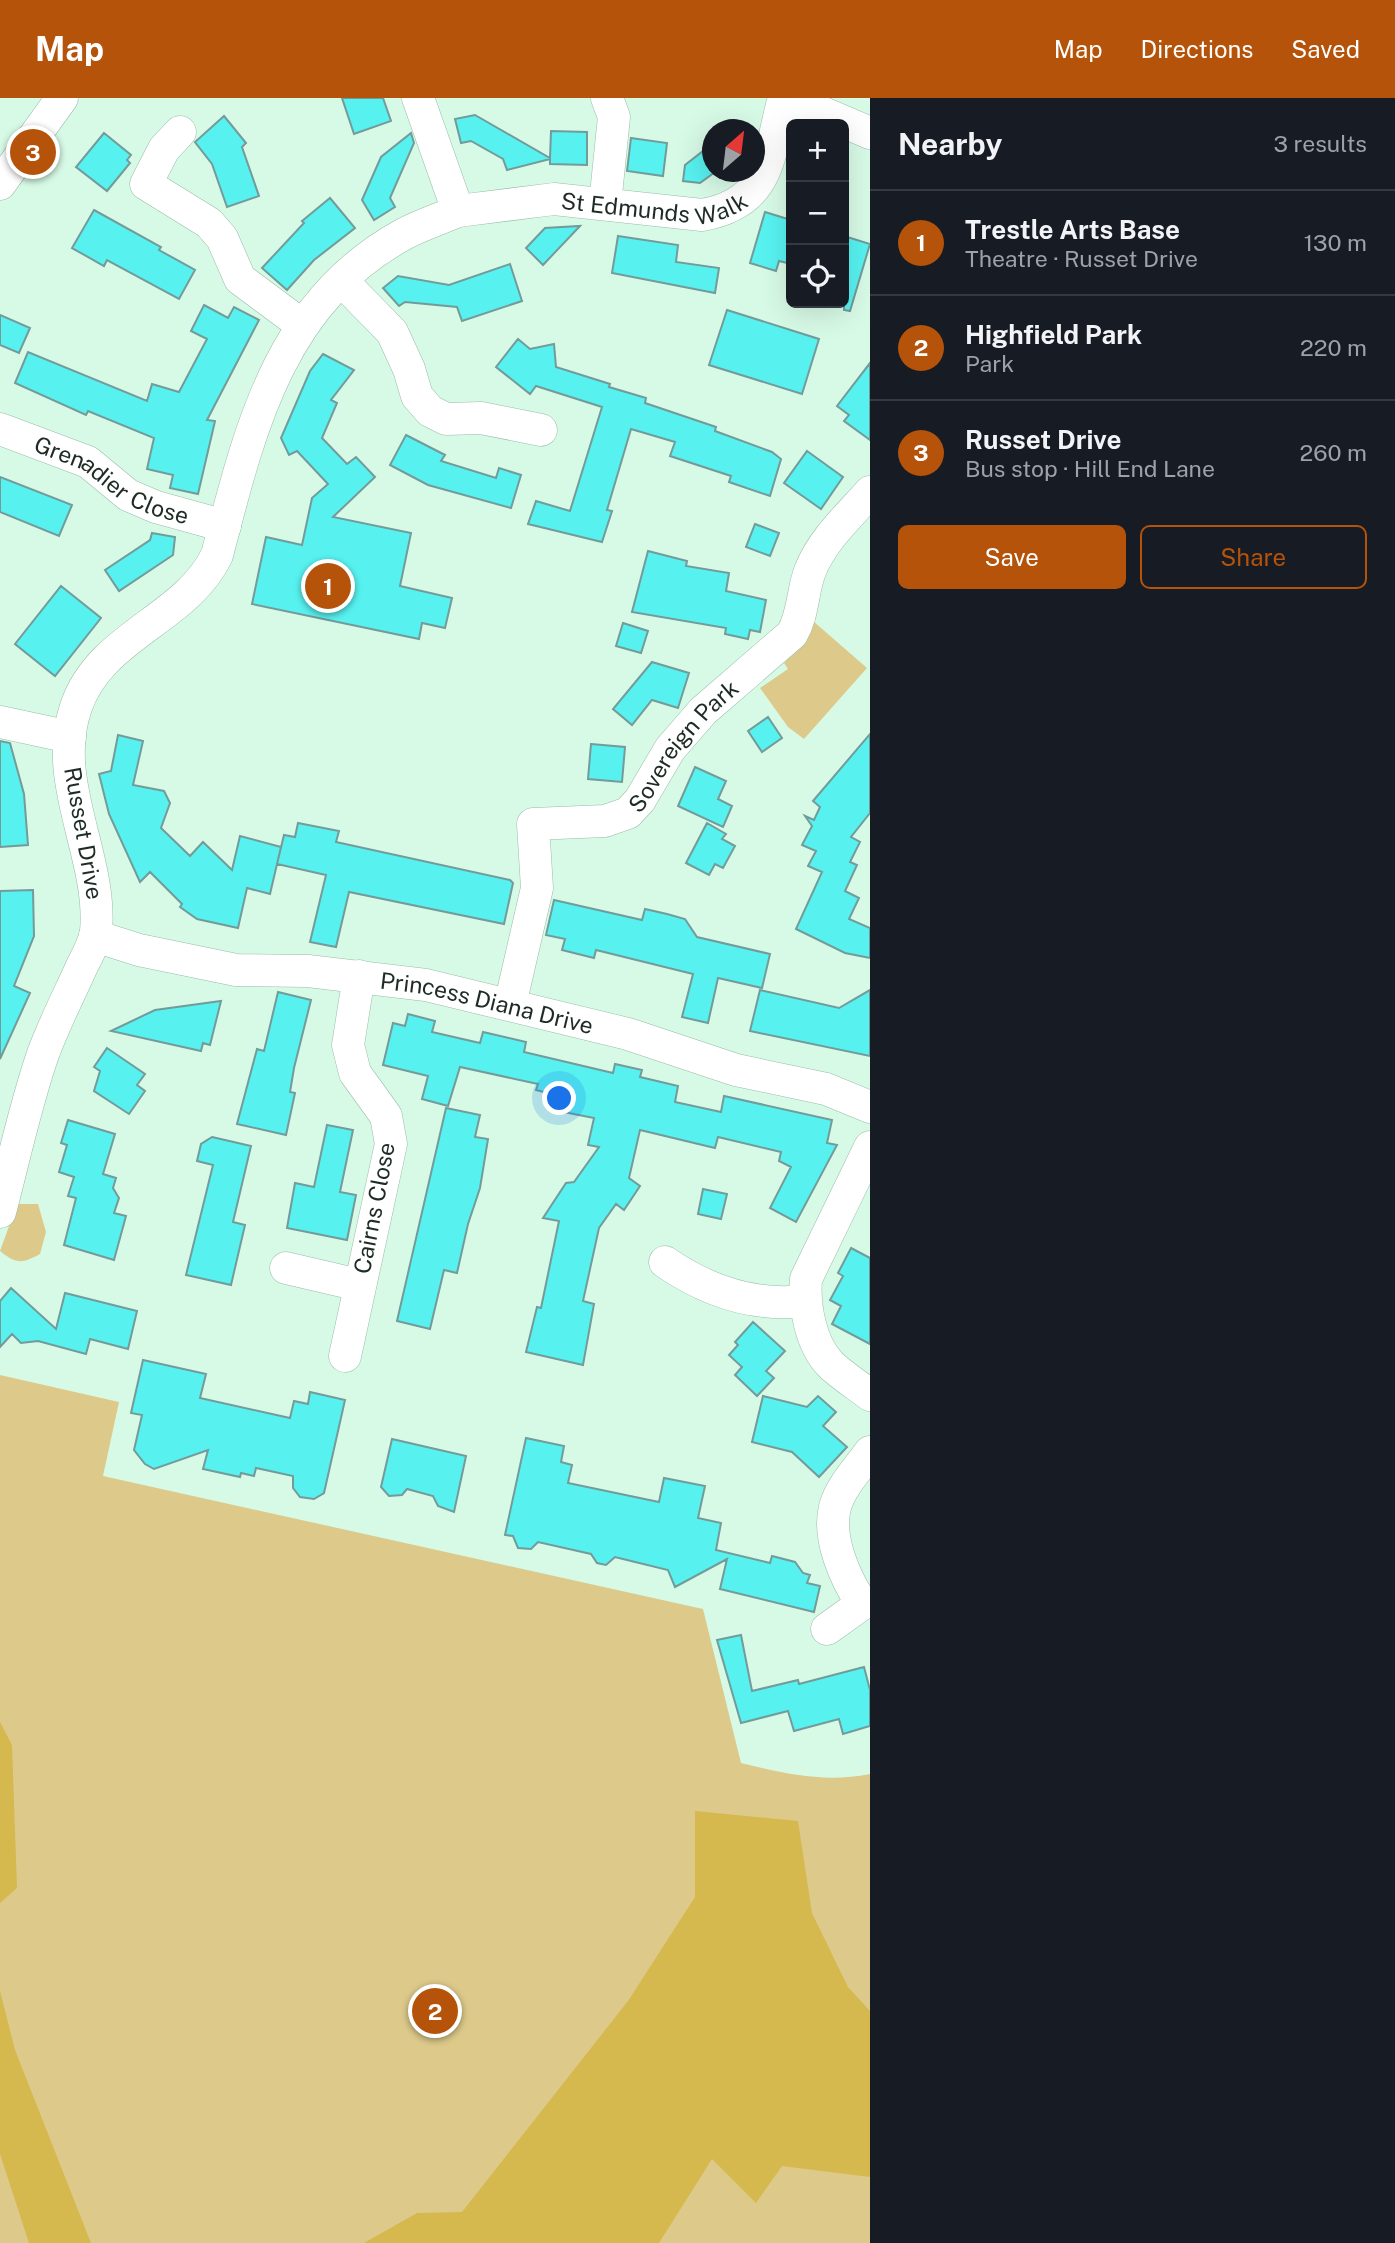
<!DOCTYPE html>
<html lang="en">
<head>
<meta charset="utf-8">
<style>
  :root { --surface:#171b24; --page:#20242c; --text:#f1f3f6; --muted:#9ea1a6; --line:#363941; --accent:#b45309 }
  body { margin:0; font-family:"Public Sans",sans-serif; background:var(--page); color:var(--text) }
  .controls { position:absolute; right:21px; top:21px; display:grid; overflow:hidden; border-radius:10px; box-shadow:0 7px 28px #0002 }
  .controls button { width:63px; height:63px; display:grid; place-items:center; padding:0; border:0; border-bottom:2px solid var(--line); background:var(--surface); color:var(--text); font:35px sans-serif }
  .compass { position:absolute; left:702px; top:21px; width:63px; height:63px; border-radius:50%; background:var(--surface); box-shadow:0 7px 28px #0002; rotate:28deg }
  .you { position:absolute; left:560px; top:1001px; width:24px; height:24px; margin:-18px; border:5px solid #fff; border-radius:50%; background:#1a73e8; box-shadow:0 0 0 10px #1a73e833 }
  .badge { display:grid; place-items:center; width:46px; height:46px; border-radius:50%; background:var(--accent); color:#fff; font-size:23px; font-weight:700 }
  .pin { position:absolute; translate:-50% -50%; border:4px solid #fff; box-shadow:0 2px 7px #0006 }
  .list { margin:0; padding:0; list-style:none }
  h2 { display:flex; justify-content:space-between; align-items:center; height:91px; margin:0; padding:0 28px; font-size:30px }
  h2 small { font-size:23px; font-weight:400; color:var(--muted) }
  .list li { display:grid; grid-template-columns:46px 1fr auto; gap:21px; align-items:center; box-sizing:border-box; height:105px; padding:0 28px; border-top:2px solid var(--line) }
  .list b { display:block; font-size:26px; white-space:nowrap }
  .list p { margin:0; font-size:23px; white-space:nowrap; color:var(--muted) }
  .list em { font-size:23px; font-style:normal; color:var(--muted) }
  .actions { display:flex; gap:14px; padding:21px 28px }
  .actions a { flex:1; padding:16px 0; border:2px solid var(--accent); border-radius:10px; text-align:center; font-size:24px; color:var(--accent) }
  .actions .main { background:var(--accent); color:#fff }
  .icon { flex:none; width:38px; height:38px; fill:none; stroke:currentColor; stroke-width:2; stroke-linecap:round; stroke-linejoin:round }
  .map { position:relative; flex:none; width:870px; height:2145px; overflow:hidden }
  header { display:flex; align-items:center; gap:42px; box-sizing:border-box; height:98px; padding:0 35px; background:var(--accent); color:#fff }
  header strong { font-size:33px }
  nav { display:flex; gap:38px; margin-inline-start:auto; font-size:24px }
  main { display:flex }
  aside { flex:1; background:var(--surface) }
  .map>svg:first-child { display:block }
</style>
</head>
<body>
<header>
<strong>Map</strong>
<nav><a>Map</a><a>Directions</a><a>Saved</a></nav>
</header>
<main>
<div class="map">
<svg width="870" height="2145" viewBox="0 0 870 2145">
  <rect width="100%" height="100%" fill="#d7fae6"/>
  <!-- green -->
  <path fill="#ddca8a" d="M 813,523 L 867,570 L 804,641 L 788,629 L 760,590 L 788,571 L 784,565 L 803,547 Z
    M 17,1106 L 38,1106 L 46,1134 L 40,1156 C 22,1166 16,1166 0,1153 Z
    M 0,1277 L 119,1304 L 103,1378 L 703,1511 L 741,1665 C 785,1676 825,1685 870,1676 L 870,2145 L 0,2145 Z"/>
  <!-- forest -->
  <path fill="#d5b84e" d="M 0,1624 L 12,1647 L 17,1790 L 0,1805 Z
    M 695,1713 L 798,1723 L 812,1815 L 848,1889 L 870,1913 L 870,2079 L 782,2068 L 756,2105 L 712,2061 L 659,2145 L 364,2145 L 417,2115 L 462,2114 L 628,1903 L 695,1799 Z
    M 0,1893 L 15,1952 L 91,2145 L 29,2145 L 0,2056 Z"/>
  <!-- building -->
  <path fill="#57f2f0" stroke="#729b9a" stroke-width="2" d="M 342,0 L 383,0 L 391,23 L 354,36 Z
    M 475,17 L 550,60 L 551,33 L 587,34 L 587,67 L 550,66 L 550,61 L 507,72 L 503,61 L 471,43 L 461,45 L 455,21 Z
    M 224,18 L 246,45 L 242,49 L 259,98 L 227,109 L 212,66 L 195,44 Z
    M 104,35 L 131,57 L 127,62 L 130,65 L 107,93 L 76,69 Z
    M 411,35 L 414,45 L 390,100 L 395,109 L 374,122 L 362,102 L 381,59 Z
    M 631,40 L 667,45 L 663,78 L 627,73 Z
    M 712,46 L 715,74 L 700,85 L 683,83 L 685,67 Z
    M 330,100 L 355,130 L 314,162 L 287,192 L 262,170 L 304,125 L 302,123 Z
    M 94,112 L 161,149 L 159,152 L 195,172 L 179,201 L 107,162 L 104,168 L 72,150 Z
    M 765,114 L 791,122 L 791,166 L 779,163 L 776,173 L 750,165 Z
    M 580,128 L 543,167 L 526,150 L 545,130 Z
    M 618,138 L 678,147 L 676,164 L 719,170 L 715,195 L 612,175 Z
    M 844,138 L 870,146 L 850,213 L 844,212 Z
    M 510,166 L 522,203 L 462,223 L 457,209 L 405,204 L 399,208 L 383,190 L 398,178 L 449,187 Z
    M 204,207 L 228,220 L 234,209 L 259,222 L 207,322 L 215,323 L 198,396 L 170,390 L 173,377 L 147,371 L 154,340 L 88,313 L 86,317 L 15,285 L 28,254 L 147,303 L 152,286 L 179,294 L 207,241 L 191,233 Z
    M 727,212 L 819,241 L 802,296 L 709,267 Z
    M 0,217 L 30,230 L 19,255 L 0,247 Z
    M 518,241 L 530,251 L 554,246 L 556,269 L 610,286 L 609,289 L 646,300 L 645,305 L 716,329 L 715,333 L 772,354 L 781,361 L 770,398 L 729,384 L 731,378 L 670,358 L 675,344 L 631,331 L 607,412 L 612,413 L 602,444 L 528,426 L 536,403 L 570,413 L 602,309 L 536,288 L 530,296 L 496,269 Z
    M 323,256 L 354,272 L 331,302 L 337,305 L 322,340 L 347,366 L 356,359 L 375,379 L 333,419 L 411,435 L 400,488 L 452,500 L 445,530 L 422,525 L 419,541 L 252,506 L 266,439 L 302,447 L 312,400 L 328,386 L 297,353 L 289,357 L 281,340 L 310,273 Z
    M 870,265 L 870,342 L 844,323 L 849,317 L 837,308 Z
    M 406,337 L 445,357 L 441,363 L 496,380 L 499,370 L 521,377 L 511,410 L 428,387 L 390,367 Z
    M 807,353 L 843,379 L 821,411 L 784,385 Z
    M 0,379 L 72,407 L 59,438 L 0,414 Z
    M 755,426 L 779,435 L 770,458 L 746,449 Z
    M 152,435 L 175,439 L 173,457 L 119,493 L 105,472 L 150,442 Z
    M 648,453 L 687,463 L 686,468 L 729,475 L 726,493 L 766,502 L 760,534 L 750,532 L 748,541 L 725,536 L 726,530 L 632,514 Z
    M 61,488 L 101,520 L 55,578 L 15,546 Z
    M 623,525 L 648,533 L 641,555 L 616,548 Z
    M 652,564 L 689,575 L 678,610 L 652,602 L 632,627 L 613,611 Z
    M 768,619 L 782,640 L 762,654 L 748,633 Z
    M 870,636 L 870,715 L 851,739 L 860,744 L 850,764 L 857,767 L 845,793 L 859,800 L 849,821 L 870,830 L 870,860 L 845,855 L 796,831 L 822,774 L 808,768 L 816,753 L 802,747 L 812,728 L 805,718 L 814,722 L 820,709 L 813,703 Z
    M 118,637 L 143,643 L 133,687 L 164,693 L 170,705 L 161,730 L 190,758 L 203,744 L 232,772 L 240,738 L 281,749 L 270,796 L 247,790 L 238,830 L 197,821 L 180,809 L 182,806 L 150,774 L 140,784 L 109,716 L 99,676 L 111,673 Z
    M 0,643 L 10,645 L 24,696 L 28,747 L 0,749 Z
    M 591,646 L 625,649 L 622,684 L 588,681 Z
    M 695,669 L 726,683 L 718,701 L 732,708 L 723,729 L 678,708 Z
    M 298,725 L 339,733 L 336,744 L 510,782 L 513,785 L 504,826 L 349,794 L 336,849 L 310,844 L 326,777 L 277,766 L 284,737 L 295,739 Z
    M 707,725 L 726,736 L 722,741 L 735,748 L 723,770 L 715,766 L 709,777 L 686,765 Z
    M 33,792 L 34,838 L 14,888 L 30,895 L 0,961 L 0,793 Z
    M 554,802 L 642,822 L 645,811 L 667,816 L 685,821 L 697,839 L 770,856 L 762,890 L 718,880 L 708,925 L 682,919 L 693,876 L 596,852 L 594,860 L 562,852 L 565,841 L 546,837 Z
    M 760,892 L 839,910 L 870,892 L 870,958 L 750,933 Z
    M 278,894 L 311,902 L 294,970 L 290,994 L 295,995 L 286,1037 L 237,1026 L 257,951 L 264,953 Z
    M 221,903 L 210,947 L 203,945 L 201,953 L 111,933 L 155,912 Z
    M 408,916 L 435,923 L 432,934 L 480,945 L 483,934 L 526,944 L 524,954 L 613,975 L 615,966 L 642,972 L 640,979 L 678,988 L 675,1004 L 721,1014 L 724,998 L 832,1022 L 827,1045 L 837,1047 L 796,1124 L 770,1110 L 791,1069 L 779,1063 L 781,1054 L 718,1039 L 715,1050 L 640,1032 L 629,1080 L 640,1088 L 624,1112 L 616,1106 L 599,1130 L 583,1203 L 594,1206 L 583,1267 L 526,1254 L 537,1209 L 541,1210 L 559,1123 L 543,1120 L 566,1085 L 574,1084 L 599,1049 L 588,1047 L 594,1020 L 559,1013 L 548,995 L 536,992 L 538,986 L 460,969 L 448,1008 L 422,1001 L 428,978 L 383,967 L 393,925 L 405,928 Z
    M 107,950 L 145,976 L 137,987 L 145,993 L 129,1016 L 94,993 L 100,973 L 94,969 Z
    M 446,1010 L 480,1017 L 475,1039 L 488,1041 L 480,1090 L 468,1126 L 457,1175 L 444,1172 L 430,1231 L 397,1223 Z
    M 68,1022 L 115,1036 L 103,1076 L 116,1080 L 113,1090 L 119,1100 L 114,1115 L 126,1118 L 114,1162 L 64,1147 L 76,1100 L 68,1098 L 74,1079 L 59,1074 L 67,1047 L 61,1045 Z
    M 327,1027 L 353,1032 L 340,1094 L 356,1097 L 347,1142 L 287,1130 L 295,1085 L 314,1089 Z
    M 212,1039 L 251,1048 L 233,1124 L 245,1127 L 231,1187 L 186,1177 L 213,1067 L 197,1063 L 201,1046 Z
    M 703,1091 L 727,1096 L 721,1121 L 698,1116 Z
    M 851,1150 L 870,1160 L 870,1246 L 832,1226 L 841,1208 L 830,1202 L 843,1178 L 838,1175 Z
    M 11,1190 L 56,1231 L 65,1195 L 137,1213 L 128,1251 L 90,1241 L 86,1256 L 38,1243 L 21,1245 L 12,1236 L 0,1249 L 0,1203 Z
    M 753,1224 L 785,1253 L 766,1273 L 774,1280 L 757,1298 L 735,1277 L 742,1269 L 729,1257 L 738,1247 L 735,1244 Z
    M 143,1262 L 206,1276 L 200,1300 L 290,1320 L 294,1303 L 308,1306 L 310,1294 L 345,1302 L 324,1395 L 314,1401 L 300,1399 L 293,1390 L 293,1378 L 256,1370 L 254,1378 L 241,1375 L 240,1379 L 203,1371 L 208,1352 L 154,1371 L 145,1366 L 134,1352 L 142,1317 L 131,1315 Z
    M 763,1298 L 807,1309 L 818,1298 L 836,1314 L 823,1328 L 847,1349 L 819,1379 L 792,1354 L 752,1344 Z
    M 526,1340 L 564,1348 L 561,1364 L 572,1367 L 568,1385 L 659,1404 L 664,1380 L 705,1388 L 698,1420 L 721,1425 L 716,1452 L 770,1465 L 772,1458 L 795,1464 L 803,1475 L 810,1477 L 807,1485 L 820,1488 L 814,1514 L 720,1491 L 727,1461 L 675,1489 L 668,1472 L 627,1462 L 615,1459 L 606,1467 L 597,1465 L 591,1456 L 538,1444 L 531,1451 L 518,1450 L 513,1438 L 505,1437 Z
    M 392,1341 L 466,1358 L 454,1414 L 438,1408 L 433,1398 L 407,1391 L 402,1397 L 389,1398 L 381,1389 Z
    M 741,1537 L 752,1593 L 798,1582 L 799,1586 L 864,1569 L 870,1592 L 870,1628 L 843,1636 L 839,1621 L 794,1633 L 788,1613 L 741,1625 L 717,1542 Z"/>
  <g fill="none" stroke-linecap="round" stroke-linejoin="round">
    <!-- minor casing -->
    <g stroke="#9abba9" stroke-width="33">
      <g id="minor">
        <path d="M 180,34 L 164,51 L 146,86 L 209,125 L 222,140 L 240,181 L 302,227"/>
        <path d="M 0,86 L 62,0"/>
        <path d="M 605,106 L 614,19 L 607,0"/>
        <path id="s1" d="M 458,113 L 554,101 L 702,117 C 768,105 768,63 782,7 L 814,11 L 870,35"/>
        <path d="M 342,183 L 392,234 L 409,271 L 417,298 L 430,313 L 446,321 L 481,320 L 541,332"/>
        <path id="s2" d="M 0,331 L 88,364 L 128,397 L 156,409 L 225,428"/>
        <path d="M 0,624 L 70,639"/>
        <path id="s3" d="M 95,838 L 139,852 L 236,872 L 308,873 L 426,887 L 628,936 L 736,972 L 826,991 L 870,1009"/>
        <path id="s4" d="M 510,907 L 537,790 L 533,726 L 605,723 L 628,715 L 640,702 L 670,651 L 703,613 L 792,536 C 804,515 802,494 810,473 C 822,442 849,418 870,394"/>
        <path d="M 870,1049 L 806,1181 C 804,1207 810,1245 830,1266 C 841,1277 857,1287 870,1297"/>
        <path d="M 0,1114 C 14,1061 25,1008 43,956 C 54,926 69,897 82,868 C 87,858 94,846 96,834 C 103,759 50,684 76,609 C 100,537 186,522 217,457 C 250,331 279,204 404,136 C 421,127 440,121 458,113 L 418,0"/>
        <path d="M 665,1164 C 707,1193 753,1209 805,1203"/>
        <path d="M 286,1170 L 359,1187"/>
        <path d="M 345,1258 L 391,1046 L 386,1018 L 355,975 L 348,947 L 359,878"/>
        <path d="M 827,1531 L 862,1506 C 845,1480 827,1440 835,1409 C 841,1388 858,1371 870,1354"/>
      </g>
    </g>
    <!-- minor -->
    <use href="#minor" stroke="#fff" stroke-width="32"/>
  </g>
  <g text-anchor="middle" dominant-baseline="central" stroke-width="5" stroke-linejoin="round" paint-order="stroke">
    <!-- street labels -->
    <g font-size="23" fill="#1f2c25" stroke="#fff">
      <text stroke="none"><textPath href="#s1" startOffset="198">St Edmunds Walk</textPath></text>
      <text stroke="none"><textPath href="#s2" startOffset="124">Grenadier Close</textPath></text>
      <text stroke="none"><textPath href="#s4" startOffset="368">Sovereign Park</textPath></text>
      <text transform="translate(84 735) rotate(80)">Russet Drive</text>
      <text stroke="none"><textPath href="#s3" startOffset="399">Princess Diana Drive</textPath></text>
      <text transform="translate(374 1110) rotate(-79)">Cairns Close</text>
    </g>
  </g>
</svg>
<div class="controls">
<button>+</button>
<button>−</button>
<button><svg class="icon" aria-label="locate" viewBox="0 0 24 24"><circle cx="12" cy="12" r="6"/><path d="M12 2v4M12 18v4M2 12h4M18 12h4"/></svg></button>
</div>
<svg class="compass" viewBox="-18 -18 36 36"><path d="M0-13l5 13h-10z" fill="#e53935"/><path d="M0 13l5-13h-10z" fill="#9ea1a6"/></svg>
<div class="you"></div>
<div class="pin badge" style="left:328px;top:488px">1</div>
<div class="pin badge" style="left:435px;top:1913px">2</div>
<div class="pin badge" style="left:33px;top:54px">3</div>
</div>
<aside>
<h2>Nearby<small>3 results</small></h2>
<ul class="list">
<li><span class="badge">1</span><div><b>Trestle Arts Base</b><p>Theatre · Russet Drive</p></div><em>130 m</em></li>
<li><span class="badge">2</span><div><b>Highfield Park</b><p>Park</p></div><em>220 m</em></li>
<li><span class="badge">3</span><div><b>Russet Drive</b><p>Bus stop · Hill End Lane</p></div><em>260 m</em></li>
</ul>
<div class="actions"><a class="main">Save</a><a>Share</a></div>
</aside>
</main>
</body>
</html>
